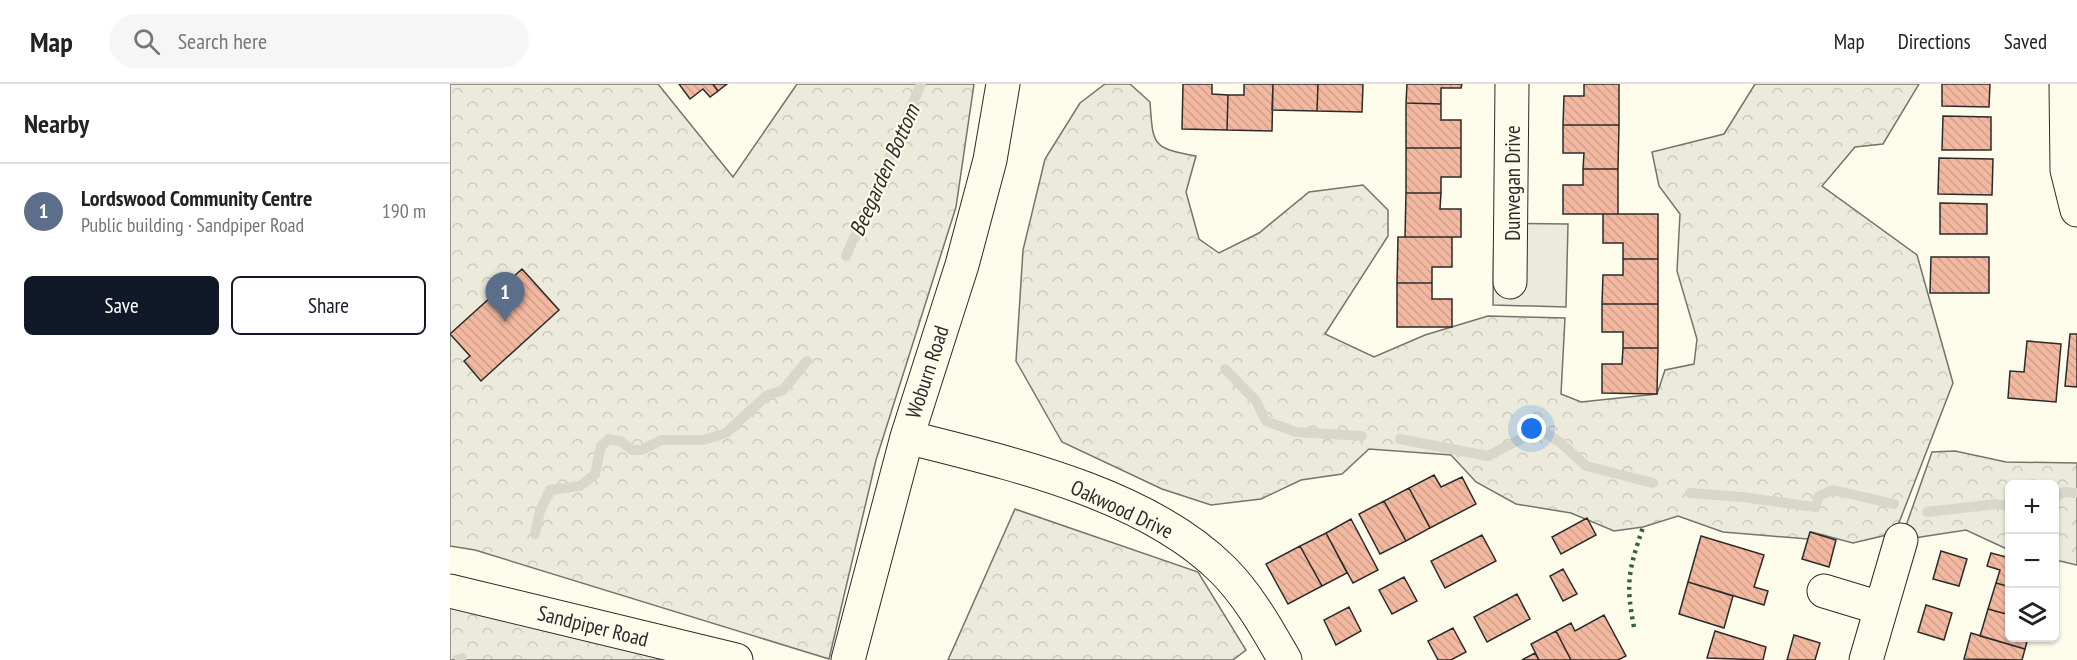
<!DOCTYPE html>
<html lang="en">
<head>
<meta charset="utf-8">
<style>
  :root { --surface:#fff; --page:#f6f6f6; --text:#222; --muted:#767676; --line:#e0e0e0; --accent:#111827 }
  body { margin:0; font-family:"PT Sans Narrow",sans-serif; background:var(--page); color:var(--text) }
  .controls { position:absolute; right:18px; bottom:18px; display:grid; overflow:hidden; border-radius:9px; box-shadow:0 2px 4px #0004 }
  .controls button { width:54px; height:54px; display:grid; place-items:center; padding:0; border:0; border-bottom:2px solid var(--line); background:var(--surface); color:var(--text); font:30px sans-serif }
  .you { position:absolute; left:1082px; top:345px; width:21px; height:21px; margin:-15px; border:4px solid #fff; border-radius:50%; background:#1a73e8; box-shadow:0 0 0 9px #1a73e833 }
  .badge { display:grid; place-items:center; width:39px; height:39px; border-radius:50%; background:var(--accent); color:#fff; font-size:20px; font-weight:700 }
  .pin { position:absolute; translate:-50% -50px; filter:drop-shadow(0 2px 3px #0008) }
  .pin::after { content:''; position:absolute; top:32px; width:21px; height:18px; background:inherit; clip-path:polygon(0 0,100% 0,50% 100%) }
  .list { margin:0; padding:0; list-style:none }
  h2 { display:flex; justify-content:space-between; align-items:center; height:78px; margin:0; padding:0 24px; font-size:26px }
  h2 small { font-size:20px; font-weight:400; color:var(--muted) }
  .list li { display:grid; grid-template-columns:39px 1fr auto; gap:18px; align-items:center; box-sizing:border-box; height:96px; padding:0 24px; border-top:2px solid var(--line) }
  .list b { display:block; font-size:22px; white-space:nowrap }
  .list p { margin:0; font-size:20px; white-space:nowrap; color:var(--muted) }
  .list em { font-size:20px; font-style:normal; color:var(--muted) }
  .actions { display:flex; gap:12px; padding:18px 24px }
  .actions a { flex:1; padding:14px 0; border:2px solid var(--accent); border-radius:9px; text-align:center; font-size:21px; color:var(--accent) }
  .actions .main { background:var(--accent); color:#fff }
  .icon { flex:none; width:33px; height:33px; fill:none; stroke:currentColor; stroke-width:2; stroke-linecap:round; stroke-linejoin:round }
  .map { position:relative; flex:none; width:1627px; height:576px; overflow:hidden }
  header { display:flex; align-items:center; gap:36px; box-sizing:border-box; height:84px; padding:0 30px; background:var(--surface); border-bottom:2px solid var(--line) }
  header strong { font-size:28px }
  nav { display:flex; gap:33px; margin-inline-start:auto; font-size:21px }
  .search { width:420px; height:54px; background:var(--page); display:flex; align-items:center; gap:15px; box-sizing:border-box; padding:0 21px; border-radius:33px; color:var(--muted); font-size:22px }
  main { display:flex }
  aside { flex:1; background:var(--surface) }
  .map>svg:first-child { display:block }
</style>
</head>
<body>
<header>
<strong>Map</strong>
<div class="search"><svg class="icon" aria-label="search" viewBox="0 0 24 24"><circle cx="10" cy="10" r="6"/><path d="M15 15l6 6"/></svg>Search here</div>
<nav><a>Map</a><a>Directions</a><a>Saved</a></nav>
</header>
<main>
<aside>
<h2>Nearby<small></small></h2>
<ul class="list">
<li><span class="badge" style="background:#5c6f8a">1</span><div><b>Lordswood Community Centre</b><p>Public building · Sandpiper Road</p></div><em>190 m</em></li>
</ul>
<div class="actions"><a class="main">Save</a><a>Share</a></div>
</aside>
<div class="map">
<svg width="1627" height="576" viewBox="0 0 1627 576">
  <defs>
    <pattern id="forest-crowns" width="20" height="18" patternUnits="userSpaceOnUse" patternTransform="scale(1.5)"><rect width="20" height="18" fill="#ecebdb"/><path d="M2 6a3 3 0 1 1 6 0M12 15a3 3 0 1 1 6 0" fill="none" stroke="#cbcabc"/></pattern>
    <pattern id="building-back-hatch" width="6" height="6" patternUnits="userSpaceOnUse" patternTransform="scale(1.5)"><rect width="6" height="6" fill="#f2b8a0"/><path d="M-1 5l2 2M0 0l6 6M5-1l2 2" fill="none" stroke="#d09e8a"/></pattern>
  </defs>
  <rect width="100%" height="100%" fill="#fdfbea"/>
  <!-- forest -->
  <path fill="url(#forest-crowns)" stroke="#74746e" stroke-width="1.5" d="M 0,0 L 208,0 L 283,93 L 347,0 L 524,0 L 506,123 L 426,376 L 379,575 L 25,466 L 0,462 Z
    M 655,0 L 680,0 L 700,18 C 703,62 702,64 746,72 L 736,108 L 749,155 L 769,169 L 809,149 L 859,108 L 913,101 L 938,126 L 938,152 L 875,250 L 924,273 L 975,251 L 1038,232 L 1115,234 L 1111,310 L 1131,318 L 1207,310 L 1215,286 L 1244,280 L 1247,255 L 1227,187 L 1230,130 L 1209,102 L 1202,68 L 1274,50 L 1305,0 L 1469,0 L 1433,60 L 1405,63 L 1372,102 L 1467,171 L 1503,299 L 1445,449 L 1403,459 L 1361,448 L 1358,455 L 1273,448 L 1228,432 L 1193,443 L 1164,447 L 1121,429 L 1066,420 L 1026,398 L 1001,371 L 919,365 L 892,390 L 851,396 L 811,415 L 761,421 L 712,405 L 612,358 L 566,277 L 573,166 L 595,75 L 630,19 Z
    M 1505,367 L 1556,378 L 1627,379 L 1627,481 L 1605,476 L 1604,400 L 1560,400 L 1559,466 L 1516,446 L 1451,456 L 1482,368 Z
    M 565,425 L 748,488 L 796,566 L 783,576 L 498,576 Z
    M 0,514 L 220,576 L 0,576 Z"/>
  <!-- parking -->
  <path fill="#eceadb" stroke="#74746e" stroke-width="1.5" d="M 1044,139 L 1118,140 L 1116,223 L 1043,221 Z"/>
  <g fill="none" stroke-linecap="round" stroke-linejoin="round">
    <!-- stream -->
    <path stroke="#d8d7c9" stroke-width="10" d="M 396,172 L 471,0
      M 775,285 L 806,317 L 816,337 L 846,348 L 912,352
      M 950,355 L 1038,372 L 1090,345 L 1111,359 L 1136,382 L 1203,399
      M 1240,409 L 1292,413 L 1365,423 L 1369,412 L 1383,406 L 1444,420
      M 1604,414 L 1614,408 L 1627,409
      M 1477,428 L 1546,420 L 1560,422
      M 85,450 L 90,427 L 100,406 L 130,402 L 145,390 L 151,362 L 159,355 L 170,357 L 182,366 L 192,366 L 211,356 L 253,356 L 276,349 L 316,312 L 333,306 L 357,277
      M 10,576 L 12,574"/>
  </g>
  <!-- building -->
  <path fill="url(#building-back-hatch)" stroke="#2b2b2b" stroke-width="1.5" d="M 229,0 L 263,0 L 268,7 L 260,13 L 253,5 L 240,15 Z
    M 263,0 L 277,0 L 268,7 Z
    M 733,0 L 762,0 L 762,10 L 778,11 L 777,46 L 732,45 Z
    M 794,0 L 823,0 L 822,47 L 777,46 L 778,11 L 794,11 Z
    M 823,0 L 868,0 L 867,27 L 822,26 Z
    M 868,0 L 913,0 L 912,28 L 867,27 Z
    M 957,0 L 1012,0 L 1011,4 L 991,4 L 991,20 L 956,19 Z
    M 1134,0 L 1169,0 L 1169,41 L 1113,41 L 1114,12 L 1134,12 Z
    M 1492,0 L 1540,0 L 1539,23 L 1492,22 Z
    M 956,19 L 991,20 L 991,36 L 1011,36 L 1011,64 L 956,64 Z
    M 1493,32 L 1541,33 L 1541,66 L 1492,66 Z
    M 1113,41 L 1169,41 L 1168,85 L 1133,85 L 1134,69 L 1113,69 Z
    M 956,64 L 1011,64 L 1011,93 L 991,93 L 991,109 L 956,109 Z
    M 1489,74 L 1543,75 L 1542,111 L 1488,110 Z
    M 1133,85 L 1168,85 L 1168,130 L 1113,130 L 1113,101 L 1133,101 Z
    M 956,109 L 991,109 L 990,125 L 1011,125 L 1011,153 L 955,153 Z
    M 1490,119 L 1537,120 L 1537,150 L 1490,150 Z
    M 1153,130 L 1208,130 L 1208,175 L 1173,175 L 1173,159 L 1153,159 Z
    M 948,153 L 1002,153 L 1002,183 L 982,183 L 982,199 L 947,199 Z
    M 1481,173 L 1539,173 L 1539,209 L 1480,209 Z
    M 1173,175 L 1208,175 L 1208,220 L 1152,220 L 1153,191 L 1173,191 Z
    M 72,185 L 109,226 L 31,297 L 14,277 L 20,272 L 0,250 Z
    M 947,199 L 982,199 L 982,215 L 1002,215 L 1002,243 L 947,243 Z
    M 1152,220 L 1208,220 L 1208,264 L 1173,264 L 1173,248 L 1152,248 Z
    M 1620,250 L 1627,250 L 1627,303 L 1615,302 Z
    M 1577,257 L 1611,260 L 1606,318 L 1558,314 L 1560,287 L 1574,288 Z
    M 1173,264 L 1208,264 L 1207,310 L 1152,309 L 1152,280 L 1172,280 Z
    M 984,391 L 991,403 L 1012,393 L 1026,420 L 980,444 L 959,404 Z
    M 959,404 L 980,444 L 956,457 L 934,417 Z
    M 934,417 L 956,457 L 930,470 L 909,430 Z
    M 1137,434 L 1146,451 L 1111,470 L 1102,453 Z
    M 901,435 L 928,486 L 903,499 L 876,449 Z
    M 1360,448 L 1386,456 L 1379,483 L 1352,475 Z
    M 876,449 L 897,489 L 872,502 L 850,462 Z
    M 1032,451 L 1046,477 L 995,504 L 981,477 Z
    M 1251,452 L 1314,471 L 1304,503 L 1318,507 L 1314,521 L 1238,498 Z
    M 850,462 L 872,502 L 838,520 L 816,480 Z
    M 1491,467 L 1517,475 L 1509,502 L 1483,495 Z
    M 1541,469 L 1560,474 L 1560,503 L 1546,499 L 1550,486 L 1537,482 Z
    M 1113,485 L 1127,510 L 1113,517 L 1100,492 Z
    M 954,493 L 967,517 L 942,530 L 929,506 Z
    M 1238,498 L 1283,512 L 1274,544 L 1229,530 Z
    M 1546,499 L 1560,503 L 1560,531 L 1538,525 Z
    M 1067,510 L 1080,535 L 1037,558 L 1024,533 Z
    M 1476,521 L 1502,529 L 1494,556 L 1468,548 Z
    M 899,523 L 911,547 L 886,561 L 874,536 Z
    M 1538,525 L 1560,531 L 1560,554 L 1578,554 L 1575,565 L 1530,552 Z
    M 1154,531 L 1176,572 L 1168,576 L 1121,576 L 1106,547 L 1121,539 L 1125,547 Z
    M 1003,544 L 1016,568 L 1001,576 L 988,576 L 978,557 Z
    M 1106,547 L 1121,576 L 1089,576 L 1081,560 Z
    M 1265,547 L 1316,563 L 1313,576 L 1257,574 Z
    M 1521,549 L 1575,565 L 1572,576 L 1514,575 Z
    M 1344,551 L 1370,559 L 1365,576 L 1337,576 Z
    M 1085,569 L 1089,576 L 1072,576 Z"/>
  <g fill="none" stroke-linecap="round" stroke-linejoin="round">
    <!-- minor casing -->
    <g stroke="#2b2b2b" stroke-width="35">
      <path id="minor" d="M 1616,0 L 1617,86 L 1627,126
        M 1060,198 L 1062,0
        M 457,353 C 559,379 696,409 773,486 C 799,512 817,545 835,576
        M 0,507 L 286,576
        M 1374,507 L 1430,524
        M 398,576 L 457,353 L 512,181 L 540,76 L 553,0
        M 1416,576 L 1451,456"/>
    </g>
    <!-- minor -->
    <use href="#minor" stroke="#fdfbea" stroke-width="33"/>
    <!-- hedge -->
    <path stroke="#34623c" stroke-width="4.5" stroke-dasharray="3 4.5" stroke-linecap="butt" d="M 1184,543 C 1175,498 1179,486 1193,443"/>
  </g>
  <g text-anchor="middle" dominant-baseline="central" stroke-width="4.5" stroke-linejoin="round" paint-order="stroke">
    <!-- street labels -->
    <g font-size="21" fill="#2b2b2b" stroke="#fdfbea">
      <text transform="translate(1062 99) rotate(-90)">Dunvegan Drive</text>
      <text transform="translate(477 288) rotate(-72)">Woburn Road</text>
      <text transform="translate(672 425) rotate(25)">Oakwood Drive</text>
      <text transform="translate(143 542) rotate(14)">Sandpiper Road</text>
    </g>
    <!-- water labels -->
    <g font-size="22" font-style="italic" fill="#2b2b2b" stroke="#fdfbea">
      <text transform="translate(434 86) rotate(-66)">Beegarden Bottom</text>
    </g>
  </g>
</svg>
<div class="controls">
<button>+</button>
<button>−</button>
<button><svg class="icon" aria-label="layers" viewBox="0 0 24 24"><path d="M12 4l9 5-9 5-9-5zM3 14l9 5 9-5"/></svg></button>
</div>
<div class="you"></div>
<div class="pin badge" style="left:55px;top:238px;background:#5c6f8a">1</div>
</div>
</main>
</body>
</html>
